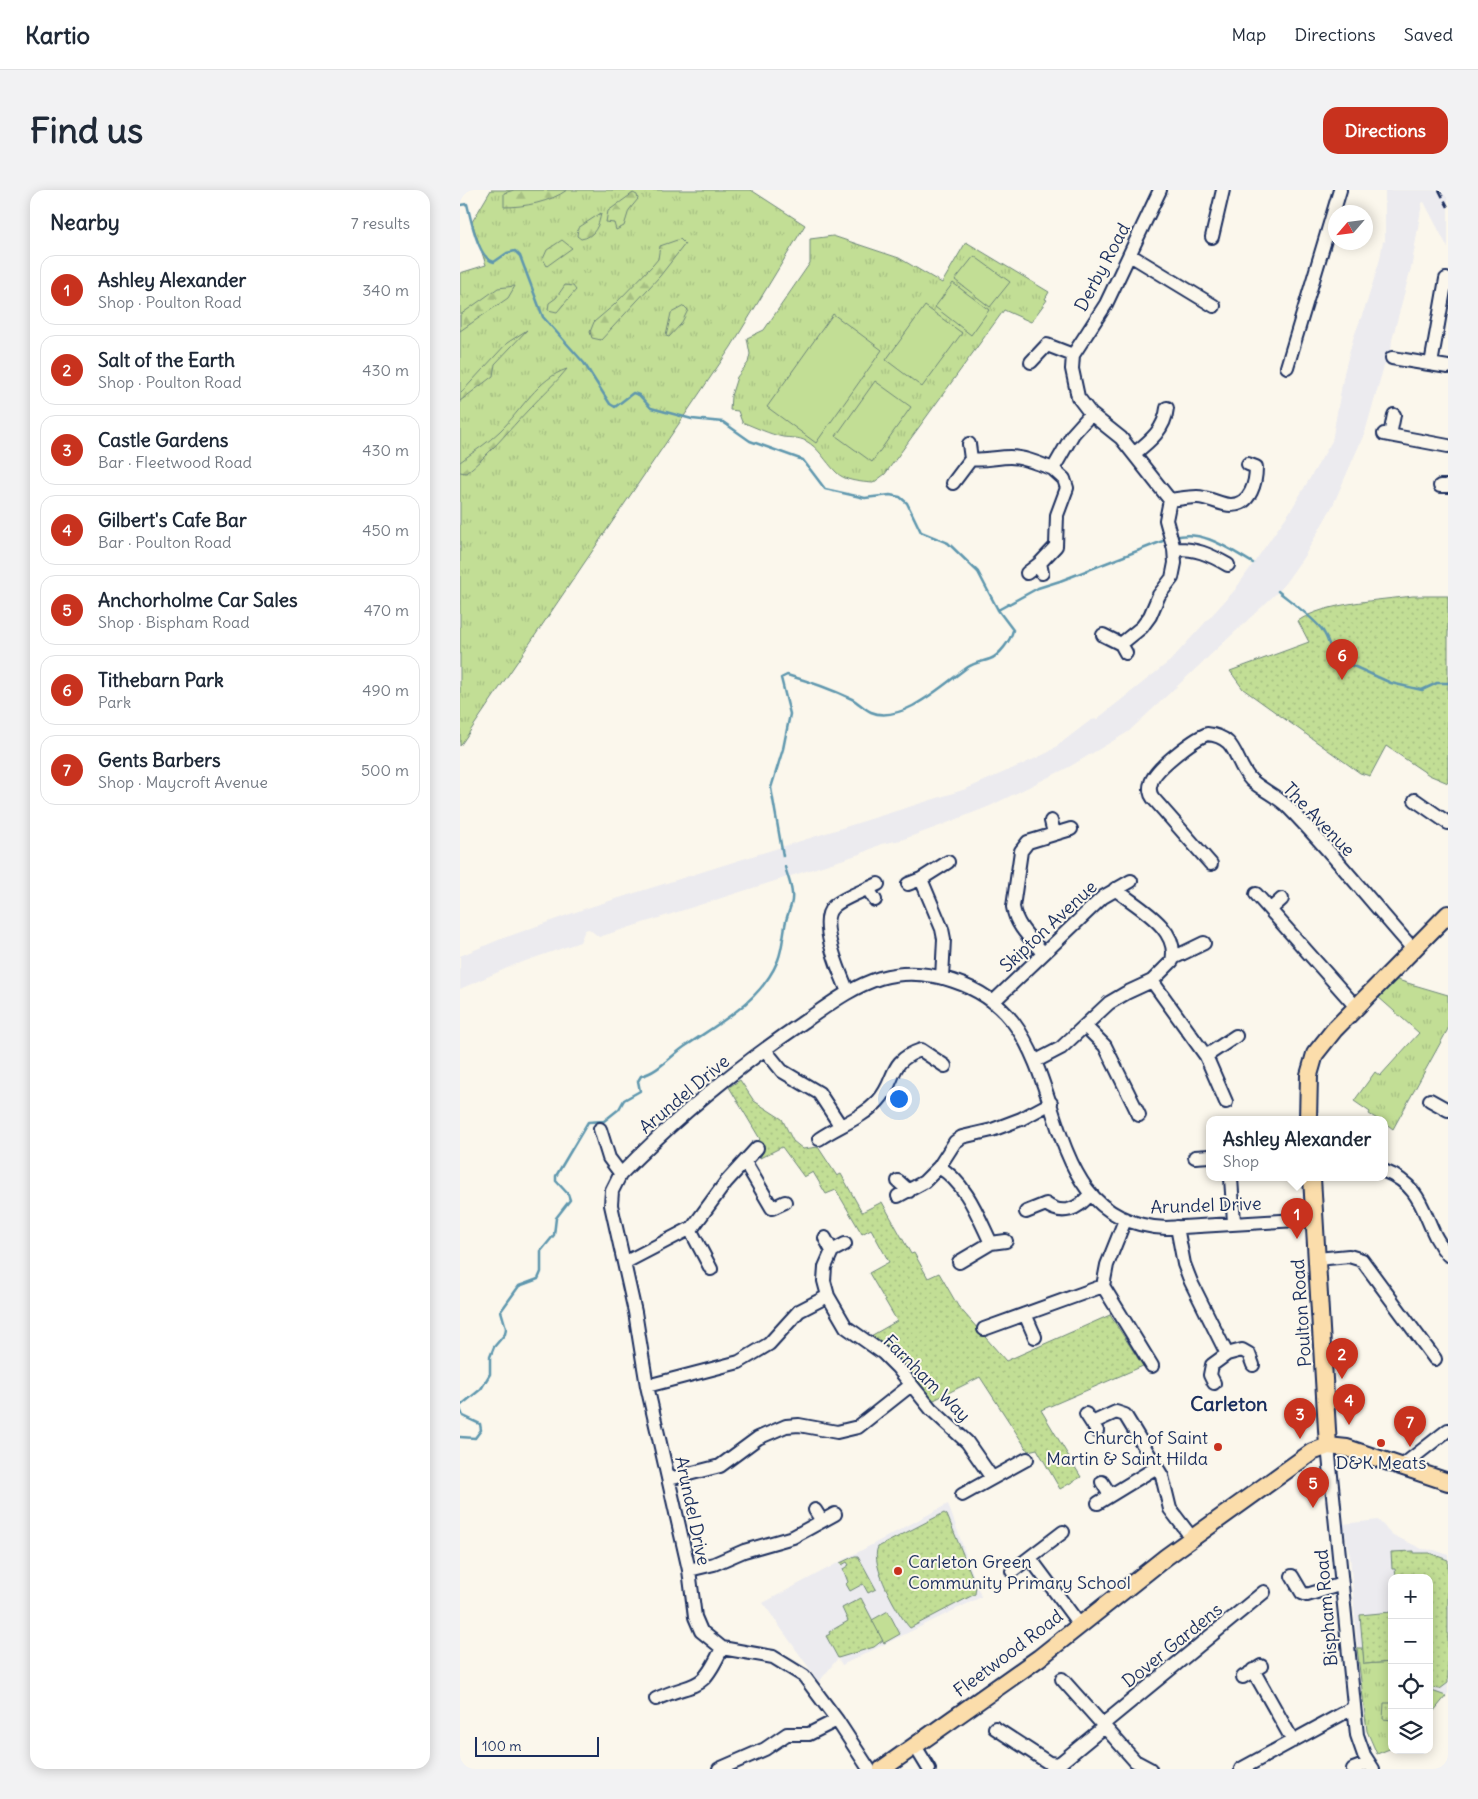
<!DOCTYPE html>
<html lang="en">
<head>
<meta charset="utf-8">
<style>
  :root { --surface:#fff; --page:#f2f2f3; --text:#1f2937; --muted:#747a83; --line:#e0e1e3; --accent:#c8321e }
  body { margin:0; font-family:Delius,sans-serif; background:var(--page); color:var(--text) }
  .controls { position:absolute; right:15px; bottom:15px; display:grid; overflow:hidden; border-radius:10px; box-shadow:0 2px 12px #0003 }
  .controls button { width:45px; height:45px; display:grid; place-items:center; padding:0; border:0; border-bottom:1px solid var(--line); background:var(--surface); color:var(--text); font:25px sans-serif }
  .compass { position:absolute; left:868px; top:15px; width:45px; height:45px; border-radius:50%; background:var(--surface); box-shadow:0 2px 12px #0003; rotate:242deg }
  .scale { position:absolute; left:15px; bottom:12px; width:124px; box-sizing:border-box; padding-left:5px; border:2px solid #1b2f5e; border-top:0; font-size:14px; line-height:18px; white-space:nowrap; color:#1b2f5e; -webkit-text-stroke:4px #fbf7ec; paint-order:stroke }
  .you { position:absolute; left:438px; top:908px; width:18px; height:18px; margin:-12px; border:4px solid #fff; border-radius:50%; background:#1a73e8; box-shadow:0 0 0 8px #1a73e833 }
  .badge { display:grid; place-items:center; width:32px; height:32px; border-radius:50%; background:var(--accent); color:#fff; font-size:16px; font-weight:700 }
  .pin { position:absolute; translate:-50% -41px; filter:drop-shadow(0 1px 2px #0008) }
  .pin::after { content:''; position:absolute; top:26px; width:18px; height:15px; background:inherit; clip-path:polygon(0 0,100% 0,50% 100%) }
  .popup { position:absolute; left:746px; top:926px; width:182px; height:65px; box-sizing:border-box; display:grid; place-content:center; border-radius:10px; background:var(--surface); filter:drop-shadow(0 1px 4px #0005); font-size:16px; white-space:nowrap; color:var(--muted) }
  .popup b { font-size:19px; color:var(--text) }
  .popup::after { content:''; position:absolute; left:50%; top:100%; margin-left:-10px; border:10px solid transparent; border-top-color:var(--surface) }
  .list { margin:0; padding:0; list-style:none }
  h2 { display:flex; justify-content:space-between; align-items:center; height:65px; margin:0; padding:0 20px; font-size:21px }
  h2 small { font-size:16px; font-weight:400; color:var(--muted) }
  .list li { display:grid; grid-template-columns:32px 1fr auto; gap:15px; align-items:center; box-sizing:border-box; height:70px; margin:0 10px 10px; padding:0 10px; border:1px solid var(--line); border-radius:15px }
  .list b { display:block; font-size:19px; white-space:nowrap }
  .list p { margin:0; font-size:16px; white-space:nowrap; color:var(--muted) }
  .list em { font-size:16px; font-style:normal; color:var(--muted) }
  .icon { flex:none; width:28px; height:28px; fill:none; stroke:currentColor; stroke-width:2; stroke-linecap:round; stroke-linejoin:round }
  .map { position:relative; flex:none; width:988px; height:1579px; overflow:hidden; border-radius:15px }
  header { display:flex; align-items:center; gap:30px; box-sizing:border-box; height:70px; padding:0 25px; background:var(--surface); border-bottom:1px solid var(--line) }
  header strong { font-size:24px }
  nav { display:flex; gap:28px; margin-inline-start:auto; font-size:18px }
  .intro { display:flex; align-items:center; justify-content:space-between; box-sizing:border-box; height:120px; padding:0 30px }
  h1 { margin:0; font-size:35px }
  .button { padding:12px 22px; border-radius:15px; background:var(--accent); color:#fff; font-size:18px; font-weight:700 }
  main { display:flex; gap:30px; padding:0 30px }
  aside { flex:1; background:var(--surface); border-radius:15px; box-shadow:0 2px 12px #0003 }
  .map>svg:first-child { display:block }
</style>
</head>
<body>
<header>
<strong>Kartio</strong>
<nav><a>Map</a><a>Directions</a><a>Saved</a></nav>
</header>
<div class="intro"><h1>Find us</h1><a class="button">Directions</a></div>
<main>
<aside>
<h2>Nearby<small>7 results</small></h2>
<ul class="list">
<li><span class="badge">1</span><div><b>Ashley Alexander</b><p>Shop · Poulton Road</p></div><em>340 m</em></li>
<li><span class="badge">2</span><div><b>Salt of the Earth</b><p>Shop · Poulton Road</p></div><em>430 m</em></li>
<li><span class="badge">3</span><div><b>Castle Gardens</b><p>Bar · Fleetwood Road</p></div><em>430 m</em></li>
<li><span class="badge">4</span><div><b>Gilbert's Cafe Bar</b><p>Bar · Poulton Road</p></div><em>450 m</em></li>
<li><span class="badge">5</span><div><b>Anchorholme Car Sales</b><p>Shop · Bispham Road</p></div><em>470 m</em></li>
<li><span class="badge">6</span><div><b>Tithebarn Park</b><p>Park</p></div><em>490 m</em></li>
<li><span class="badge">7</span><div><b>Gents Barbers</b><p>Shop · Maycroft Avenue</p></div><em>500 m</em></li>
</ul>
</aside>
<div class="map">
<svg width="988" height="1579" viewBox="0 0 988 1579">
  <defs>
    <pattern id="grass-tufts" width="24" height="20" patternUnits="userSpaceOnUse" patternTransform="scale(1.25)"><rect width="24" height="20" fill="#c2de95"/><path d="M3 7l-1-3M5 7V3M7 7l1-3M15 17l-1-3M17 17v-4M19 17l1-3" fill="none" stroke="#a6bf83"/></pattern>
    <pattern id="forest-firs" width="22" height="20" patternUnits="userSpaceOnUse" patternTransform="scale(1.25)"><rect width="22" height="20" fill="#c2de95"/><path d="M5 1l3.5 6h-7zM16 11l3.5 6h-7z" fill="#a6bf83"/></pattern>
    <pattern id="park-dots" width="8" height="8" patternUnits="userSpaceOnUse" patternTransform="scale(1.25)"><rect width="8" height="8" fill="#c2de95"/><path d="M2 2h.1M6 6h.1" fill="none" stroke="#a6bf83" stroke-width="1.8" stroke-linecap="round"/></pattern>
  </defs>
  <rect width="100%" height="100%" fill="#fbf7ec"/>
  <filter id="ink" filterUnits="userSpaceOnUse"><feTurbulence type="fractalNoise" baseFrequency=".02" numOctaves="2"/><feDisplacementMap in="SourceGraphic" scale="10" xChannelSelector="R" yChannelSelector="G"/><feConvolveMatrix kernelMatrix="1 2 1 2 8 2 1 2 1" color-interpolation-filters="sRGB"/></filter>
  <g filter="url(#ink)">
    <!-- built -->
    <path fill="#ecebef" d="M 925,0 L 988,0 L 988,58 L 964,12 L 962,13 L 952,74 L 932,150 L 931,161 L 924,176 L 905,242 L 873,315 L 845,365 L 821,399 L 668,542 L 609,577 L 530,616 L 477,637 L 441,650 L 421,654 L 400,664 L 139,747 L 129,739 L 125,740 L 120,752 L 54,775 L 0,799 L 0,766 L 41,749 L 124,719 L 506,599 L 572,570 L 589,562 L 631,530 L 637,529 L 710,471 L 774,401 L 831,320 L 872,251 L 884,183 L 893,149 L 907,112 L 920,69 L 923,51 L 925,52 Z
      M 488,1314 L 521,1407 L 382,1475 L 378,1468 L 359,1492 L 303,1413 Z
      M 918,1330 L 933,1345 L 962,1359 L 974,1360 L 988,1365 L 988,1503 L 986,1506 L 969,1500 L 969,1388 L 932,1388 L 932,1487 L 899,1475 L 890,1366 L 883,1334 Z"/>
    <!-- grass -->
    <path fill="url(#grass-tufts)" stroke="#6e867a" d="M 31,0 L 291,0 L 345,35 L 271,157 L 0,556 L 0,83 L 26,75 L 12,32 Z
      M 373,46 L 439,68 L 482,93 L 506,52 L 589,102 L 585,109 L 587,110 L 571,132 L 544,120 L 425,284 L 413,293 C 401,292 384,291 376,282 C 365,271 359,258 346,251 C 338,247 331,248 323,247 C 309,244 295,237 282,232 L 278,221 L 270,220 L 271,206 L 277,187 L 288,173 L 290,164 L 287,148 L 304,140 L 350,73 L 350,49 Z
      M 934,789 L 988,805 L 988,839 L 933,939 L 925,933 L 924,930 L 919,930 L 909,924 L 910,922 L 894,911 L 915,882 L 920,886 L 959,843 L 917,806 Z
      M 897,1458 L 903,1458 L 904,1474 L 932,1472 L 932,1558 L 917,1564 L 907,1541 Z
      M 969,1500 L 986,1506 L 969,1527 Z"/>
    <!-- forest -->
    <path fill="url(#forest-firs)" stroke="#6e867a" d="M 54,0 L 107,0 C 90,12 65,17 44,17 L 44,3 Z
      M 173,3 L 177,5 L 178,9 L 169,20 L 164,36 L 156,40 L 154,33 L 146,32 L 148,21 Z
      M 141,23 C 139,35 135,47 121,49 L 117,46 L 118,38 Z
      M 220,49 L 225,54 L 200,86 L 141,150 L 132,148 L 130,142 L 134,132 L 154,115 L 193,75 L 198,69 L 200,56 Z
      M 102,50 L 112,58 L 87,76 L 83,69 L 87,60 Z
      M 105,95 L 113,96 L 116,100 L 97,122 L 88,120 L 89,113 L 96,108 Z
      M 55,96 L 48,108 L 0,141 L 0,125 L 38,98 Z
      M 224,116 L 228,120 L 221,134 L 209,147 L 206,146 L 211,123 Z
      M 67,140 L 35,174 L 33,186 L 0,211 L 0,204 L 47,153 Z
      M 107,179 C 95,194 82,205 69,219 C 48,241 30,264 6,283 L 0,282 L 0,272 C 13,262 28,253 40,241 C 61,221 78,188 107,179 Z"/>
    <!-- park -->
    <path fill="url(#park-dots)" stroke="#6e867a" d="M 953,406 L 988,406 L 988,593 L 969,585 L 926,556 L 910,586 L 900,583 L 783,499 L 770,481 L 849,452 L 838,431 C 863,413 921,410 953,406 Z
      M 280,890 L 294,911 L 322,929 L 333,951 L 343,959 L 358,957 L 377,986 L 381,984 L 402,1022 L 422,1012 L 451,1064 L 454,1063 L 468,1088 L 479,1083 L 498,1116 L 546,1171 L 650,1125 L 683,1176 L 581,1220 L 621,1287 L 600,1299 L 577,1259 L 568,1261 L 520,1187 L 470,1212 L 409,1147 L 437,1131 L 409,1083 L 429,1072 L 411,1039 L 402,1044 L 376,1000 L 366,1004 L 353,982 L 344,987 L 322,957 L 300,968 L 302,963 L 296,953 L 300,949 L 269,897 Z
      M 484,1323 L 487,1325 L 516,1396 L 515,1404 L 450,1438 C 438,1425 409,1373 418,1357 Z
      M 954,1361 L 954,1363 L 969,1363 L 988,1370 L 988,1493 L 980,1499 L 969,1498 L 969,1388 L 936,1388 L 935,1379 L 932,1379 L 931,1362 Z
      M 395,1366 L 398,1366 L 416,1399 L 408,1403 L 403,1394 L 390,1401 L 386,1394 L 388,1392 L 383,1379 L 389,1375 L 387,1372 L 382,1375 L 380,1373 Z
      M 401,1408 L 423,1450 L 414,1457 L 378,1468 L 366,1446 L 370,1444 L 369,1442 L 388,1431 L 382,1418 Z
      M 931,1422 L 932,1472 L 904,1474 L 900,1425 Z
      M 924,1513 L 932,1513 L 932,1530 L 923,1529 Z"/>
    <!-- pitch -->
    <path fill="#c2de95" stroke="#6e867a" d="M 514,66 L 550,92 L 530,117 L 495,90 Z
      M 493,93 L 529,120 L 511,145 L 475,117 Z
      M 465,116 L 502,143 L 462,197 L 426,170 Z
      M 373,124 L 422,160 L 356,253 L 307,217 Z
      M 415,191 L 451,217 L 412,272 L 376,246 Z
      M 428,1421 L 440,1444 L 424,1453 L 412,1430 Z"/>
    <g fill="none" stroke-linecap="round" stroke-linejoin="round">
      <!-- stream -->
      <path stroke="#5e97ae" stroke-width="2.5" d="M 0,15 L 7,14 C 11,29 18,69 34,72 L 47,63 L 55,61 L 60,66 L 83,127 L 124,173 L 150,214 L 155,217 L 173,203 L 179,205 L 191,218 L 232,229 L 263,232 L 290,251 L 343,270 L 365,299 L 405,308 L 430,305 L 440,307 L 447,313 L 461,342 L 488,353 L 518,382 L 538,420 L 578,398 L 600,391 L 708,349
        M 715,347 C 743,339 770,360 793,373
        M 818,401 C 830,411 855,429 863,441 C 871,453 868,463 882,471 L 931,493 L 962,500 L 977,493 L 988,493
        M 323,666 L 311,598 L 323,559 L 330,524 L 321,488 L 327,485 C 348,491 371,499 392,509 C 398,512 404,519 411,522 C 442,535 485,493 508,477 C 515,472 522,472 530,469 C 539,466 551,450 553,440 L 538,420
        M 0,1216 L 21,1199 L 30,1184 L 30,1167 L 34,1157 L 45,1144 L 46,1138 L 41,1121 L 59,1096 L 78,1089 L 81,1082 L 81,1061 L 94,1045 L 96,1028 L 110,1010 L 108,1004 L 96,991 L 96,986 L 128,932 L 144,931 L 159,919 L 164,910 L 180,901 L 178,891 L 181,886 C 199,882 211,865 227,855 C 261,832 302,810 318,770 C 322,760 323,747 325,736 C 326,728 329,722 331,715 C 335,703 328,688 325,677
        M 0,1219 L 3,1226 L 20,1234 L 21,1240 L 15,1248 L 0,1247"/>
      <!-- minor casing -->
      <g stroke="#1b2f5e" stroke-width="16">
        <path id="minor" d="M 752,47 L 763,0
          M 670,65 L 754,116
          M 932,168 L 988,177
          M 571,172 L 587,155 L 613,165
          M 971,174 L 986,89
          M 827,177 L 880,0
          M 924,244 L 988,256
          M 930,245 L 934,225
          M 509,254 L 511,269
          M 675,263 C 690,251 705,239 707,218
          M 493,293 L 511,269 C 525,271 537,267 550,267 C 564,267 580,274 593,279
          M 980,296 L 988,296
          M 710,310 C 719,309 728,307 737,307 C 749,307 760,315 771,315 C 791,315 796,292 796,277 L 788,274
          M 714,359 C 735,358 749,364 768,375
          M 567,383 L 580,373
          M 582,383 L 580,373 L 596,356 L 597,325 L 607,298 L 604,289 L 593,279 L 613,244 L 631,224
          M 643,445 L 661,454 L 666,463
          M 661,454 L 682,437 L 690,426 L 699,405 L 712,388 L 715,373 L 714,359 L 706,330 L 710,310 L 661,248 L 631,224 L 618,207 L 612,179 L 613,165 L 646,114 L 700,0
          M 955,610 L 988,633
          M 591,631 L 594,643
          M 751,674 L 693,608 C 690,604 689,598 691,593 C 694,579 734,549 747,544 C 779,547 773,571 791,590 C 802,600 817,606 828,617 C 872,662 912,713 954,760
          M 448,694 L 461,689
          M 408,699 L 415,710
          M 796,704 L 897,818
          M 810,720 L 822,709
          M 583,763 C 571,749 556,736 553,717 L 561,661 L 568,652 L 611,639
          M 713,768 L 744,753
          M 482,788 L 484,749 L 482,739 L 461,689 L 488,672
          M 692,791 L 746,866 L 766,912
          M 388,802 C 381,785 357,732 373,717 C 382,708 406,700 418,694
          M 533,812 L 643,707 L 671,691
          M 626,837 L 645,856 L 679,925
          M 305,860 L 322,881 L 359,903 L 380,935
          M 746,866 L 776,846
          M 576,871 L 601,858 L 649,813 L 666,803 L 692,791 L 712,771 C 720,738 677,717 655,699
          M 970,910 L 988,920
          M 140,939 L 149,968 L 161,984
          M 359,949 C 378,936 402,928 418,911 C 437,891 427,871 461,860 L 485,876
          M 735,967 L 750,966
          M 285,972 L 312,1018 L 325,1012
          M 479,977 C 506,993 518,1026 531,1053
          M 924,981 C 969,998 962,1036 988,1065
          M 771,988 L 774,1032
          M 438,991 L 449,1001
          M 438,1006 L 464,992 L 479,977 L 495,952 L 502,947 L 532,940 L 561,929 L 591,913
          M 566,1022 L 586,1014 C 602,1026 618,1020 630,1004
          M 665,1030 L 647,1075 L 643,1096 L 692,1176
          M 717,1037 L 724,1074 L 731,1092 L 767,1164
          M 230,1039 L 251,1079
          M 365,1048 L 372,1061
          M 385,1054 L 372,1061 L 365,1077 L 364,1091 L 368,1106 L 386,1137 L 423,1163 L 437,1177 L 471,1219 L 507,1252 L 532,1288
          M 857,1069 L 889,1066 L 902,1070 L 975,1169
          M 499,1072 L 531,1053 L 546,1051
          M 164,1073 L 233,1037 L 266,992 L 297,958
          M 565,1124 L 575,1147
          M 524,1139 L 643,1096
          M 754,1193 L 750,1185 L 752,1175 L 767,1164 L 782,1160 L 789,1164 L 793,1175
          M 187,1196 L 279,1172 L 309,1154 L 339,1121 L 368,1106
          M 626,1224 L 637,1241
          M 632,1233 L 656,1222 L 665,1225 L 702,1286 L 710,1319 L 732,1348
          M 868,1256 L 897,1545 L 904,1565 L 913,1579
          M 942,1276 L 988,1240
          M 209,1289 L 260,1276 L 298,1248 L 326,1236 L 339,1235 L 377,1242 L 398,1237 L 451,1195
          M 642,1292 L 650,1305
          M 502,1305 L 567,1269
          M 638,1313 L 697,1277
          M 355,1320 L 362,1331
          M 570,1368 L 619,1434
          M 229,1380 L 254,1374 L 284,1361 L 333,1347 L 375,1324
          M 552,1381 L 603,1342
          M 832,1386 L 842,1403 L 847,1405 L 882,1394
          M 793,1480 L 833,1551
          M 783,1487 L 801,1476
          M 602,1489 L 675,1571 L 690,1579
          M 196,1509 C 237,1490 240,1505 262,1458
          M 642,1535 L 804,1402
          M 535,1538 L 589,1573 L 599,1574 L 644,1537
          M 455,1556 L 469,1579
          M 259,1579 L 305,1559 L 327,1544 L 349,1544 L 377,1530
          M 409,1579 L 377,1530 L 344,1486 L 313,1467 L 262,1458 L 241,1441 L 235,1427 L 229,1380 L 187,1196 L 175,1122 L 151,1015 L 152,1001 L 160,985 C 216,927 281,874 348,829 C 371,813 394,796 420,788 C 466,775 524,794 553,832 C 607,903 589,1033 706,1038 L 854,1029
          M 781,1579 L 893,1518
          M 893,1579 L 909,1573"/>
      </g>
      <!-- major casing -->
      <g stroke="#1b2f5e" stroke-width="20">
        <path id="major" d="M 848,930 L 849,885 L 855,864 L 874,840 L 988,724
          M 852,988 L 868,1256
          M 422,1579 L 579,1468 L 706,1367 L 852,1262 L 868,1256 L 887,1258 L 988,1292"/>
      </g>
      <!-- minor -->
      <use href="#minor" stroke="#fbf7ec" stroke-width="12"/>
      <!-- major -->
      <use href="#major" stroke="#fbddab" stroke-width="16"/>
      <!-- rail -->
      <path stroke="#1b2f5e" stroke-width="2.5" stroke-dasharray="8 4" stroke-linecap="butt" d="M 979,0 L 988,17"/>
    </g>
  </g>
  <!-- markers -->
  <g fill="#c8321e" stroke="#fbf7ec" stroke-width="2">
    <circle cx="921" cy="1253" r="5"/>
    <circle cx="758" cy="1257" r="5"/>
    <circle cx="438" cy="1381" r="5"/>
  </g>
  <g text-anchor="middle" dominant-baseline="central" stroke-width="4" stroke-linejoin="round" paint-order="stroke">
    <!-- street labels -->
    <g font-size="18" fill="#1b2f5e" stroke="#fbf7ec">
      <text transform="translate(642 77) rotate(-62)">Derby Road</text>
      <text transform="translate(859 629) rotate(46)">The Avenue</text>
      <text transform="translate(588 736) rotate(-43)">Skipton Avenue</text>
      <text transform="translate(224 904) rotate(-40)">Arundel Drive</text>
      <text transform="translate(746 1015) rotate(-2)">Arundel Drive</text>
      <text transform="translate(841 1123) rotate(-94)">Poulton Road</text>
      <text transform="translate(467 1188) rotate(45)">Farnham Way</text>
      <text transform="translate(233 1321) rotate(78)">Arundel Drive</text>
      <text transform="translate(866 1418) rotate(-95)">Bispham Road</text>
      <text transform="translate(712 1455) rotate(-39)">Dover Gardens</text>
      <text transform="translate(548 1463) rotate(-37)">Fleetwood Road</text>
    </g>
    <!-- poi labels -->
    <g font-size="18" fill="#1b2f5e" stroke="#fbf7ec" text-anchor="end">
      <text x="748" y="1247">Church of Saint<tspan x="748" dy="21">Martin &amp; Saint Hilda</tspan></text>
      <text x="921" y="1272" text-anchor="middle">D&amp;K Meats</text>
      <text x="448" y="1371" text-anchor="start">Carleton Green<tspan x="448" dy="21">Community Primary School</tspan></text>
    </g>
    <!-- quarter labels -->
    <g font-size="20" font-weight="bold" fill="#1b2f5e" stroke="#fbf7ec">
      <text x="769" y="1213">Carleton</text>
    </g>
  </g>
</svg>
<div class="controls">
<button>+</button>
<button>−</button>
<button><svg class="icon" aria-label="locate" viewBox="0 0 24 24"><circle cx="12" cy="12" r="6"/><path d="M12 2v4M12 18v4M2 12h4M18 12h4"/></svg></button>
<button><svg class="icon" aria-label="layers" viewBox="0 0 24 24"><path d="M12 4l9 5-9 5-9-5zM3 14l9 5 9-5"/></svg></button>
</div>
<svg class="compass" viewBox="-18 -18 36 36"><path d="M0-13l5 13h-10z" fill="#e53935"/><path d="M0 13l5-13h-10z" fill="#747a83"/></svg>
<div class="scale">100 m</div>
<div class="you"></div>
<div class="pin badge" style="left:837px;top:1049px">1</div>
<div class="popup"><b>Ashley Alexander</b>Shop</div>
<div class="pin badge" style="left:882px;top:1189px">2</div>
<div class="pin badge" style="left:840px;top:1249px">3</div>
<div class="pin badge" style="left:889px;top:1235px">4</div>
<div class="pin badge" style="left:853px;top:1318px">5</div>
<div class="pin badge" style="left:882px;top:490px">6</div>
<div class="pin badge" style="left:950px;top:1257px">7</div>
</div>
</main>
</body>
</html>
